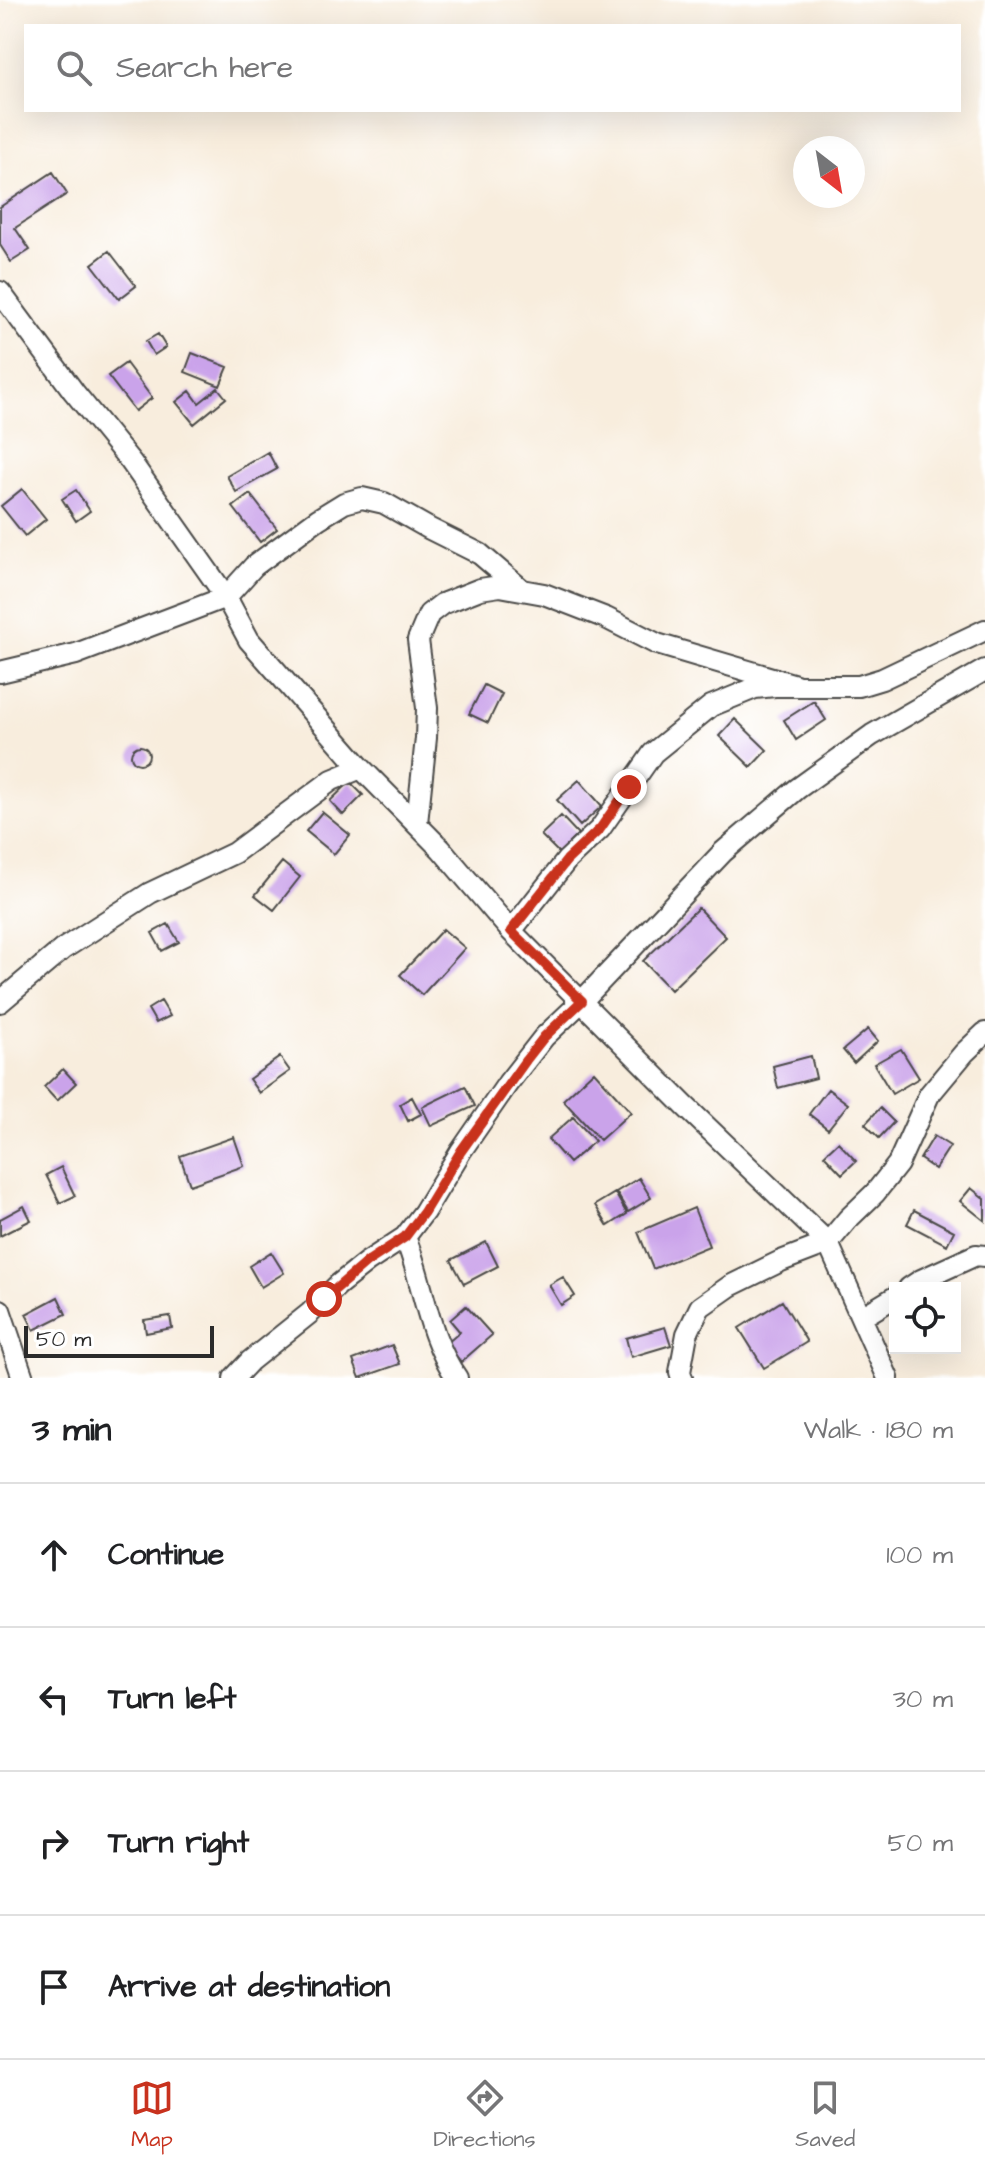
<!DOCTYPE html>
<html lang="en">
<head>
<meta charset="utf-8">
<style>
  :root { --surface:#fff; --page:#f2f2f2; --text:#202124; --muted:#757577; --line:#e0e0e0; --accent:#c8321e }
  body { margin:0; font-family:"Architects Daughter",sans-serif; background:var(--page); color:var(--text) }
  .controls { position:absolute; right:24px; bottom:24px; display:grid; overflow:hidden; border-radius:0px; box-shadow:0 8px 32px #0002 }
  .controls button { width:72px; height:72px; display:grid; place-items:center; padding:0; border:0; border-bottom:2px solid var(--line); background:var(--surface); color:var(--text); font:40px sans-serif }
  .compass { position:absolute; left:793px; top:136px; width:72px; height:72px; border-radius:50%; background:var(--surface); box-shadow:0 8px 32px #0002; rotate:149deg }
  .scale { position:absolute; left:24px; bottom:20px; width:190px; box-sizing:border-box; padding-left:8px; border:4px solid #2b2b2b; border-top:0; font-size:22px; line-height:28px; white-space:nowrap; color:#2b2b2b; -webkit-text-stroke:6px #fff; paint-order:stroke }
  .stop { position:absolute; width:24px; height:24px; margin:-18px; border:6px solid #c8321e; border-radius:50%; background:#fff }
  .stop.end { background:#c8321e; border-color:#fff; box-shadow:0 2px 8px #0008 }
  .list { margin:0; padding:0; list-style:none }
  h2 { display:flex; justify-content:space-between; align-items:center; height:104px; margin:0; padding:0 32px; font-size:34px }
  h2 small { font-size:26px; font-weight:400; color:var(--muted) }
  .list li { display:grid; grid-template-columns:52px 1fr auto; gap:24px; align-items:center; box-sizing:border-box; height:144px; padding:0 32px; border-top:2px solid var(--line) }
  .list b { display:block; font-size:30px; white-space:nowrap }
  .list em { font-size:26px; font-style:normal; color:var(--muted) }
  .icon { flex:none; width:44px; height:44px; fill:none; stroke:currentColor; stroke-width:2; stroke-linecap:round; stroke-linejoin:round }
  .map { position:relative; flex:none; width:985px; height:1378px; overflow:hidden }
  .search { position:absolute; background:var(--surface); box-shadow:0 8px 32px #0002; left:24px; right:24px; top:24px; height:88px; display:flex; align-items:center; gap:20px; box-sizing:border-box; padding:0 28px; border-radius:0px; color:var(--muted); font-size:30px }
  .sheet { height:680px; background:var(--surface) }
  nav { display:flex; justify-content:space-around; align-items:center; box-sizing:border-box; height:112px; border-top:2px solid var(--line); background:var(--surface); font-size:22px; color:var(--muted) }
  nav a { display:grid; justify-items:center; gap:4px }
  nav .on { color:var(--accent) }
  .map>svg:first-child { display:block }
</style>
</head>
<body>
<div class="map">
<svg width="985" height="1378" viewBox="0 0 985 1378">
  <rect width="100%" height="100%" fill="#fff"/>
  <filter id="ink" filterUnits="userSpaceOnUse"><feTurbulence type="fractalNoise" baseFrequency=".0125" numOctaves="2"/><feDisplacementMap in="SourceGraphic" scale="16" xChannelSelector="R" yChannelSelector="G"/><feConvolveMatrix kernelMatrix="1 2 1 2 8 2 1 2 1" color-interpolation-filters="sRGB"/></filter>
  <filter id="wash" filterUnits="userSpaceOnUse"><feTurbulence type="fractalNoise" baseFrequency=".006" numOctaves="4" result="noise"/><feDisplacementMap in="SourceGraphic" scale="32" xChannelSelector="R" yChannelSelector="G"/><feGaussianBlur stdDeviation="1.8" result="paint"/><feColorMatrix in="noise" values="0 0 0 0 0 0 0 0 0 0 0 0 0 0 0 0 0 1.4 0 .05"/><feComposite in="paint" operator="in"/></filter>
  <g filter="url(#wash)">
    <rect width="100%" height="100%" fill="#f8eddd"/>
    <g id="blocks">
      <!-- building -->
      <path fill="#caa3ea" d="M 53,172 L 67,194 L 15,228 L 30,250 L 11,262 L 0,245 L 0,207 Z
        M 109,251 L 136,286 L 119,299 L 92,264 Z
        M 158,334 L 166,347 L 154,355 L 146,341 Z
        M 192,353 L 228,367 L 220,386 L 185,372 Z
        M 126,363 L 152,398 L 135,411 L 108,376 Z
        M 218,388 L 226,398 L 194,424 L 176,402 L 190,391 L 199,403 Z
        M 268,452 L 277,469 L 236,492 L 227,476 Z
        M 22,489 L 46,519 L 25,536 L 1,506 Z
        M 76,490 L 90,511 L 76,521 L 62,499 Z
        M 250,494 L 277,529 L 260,542 L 233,507 Z
        M 484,685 L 502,694 L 488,723 L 469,714 Z
        M 814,701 L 826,720 L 796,740 L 784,720 Z
        M 735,719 L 767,750 L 751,767 L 719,736 Z
        M131 755a9 9 0 1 1 18 0a9 9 0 1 1-18 0Z
        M 579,780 L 602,806 L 580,826 L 557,800 Z
        M 350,782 L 363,795 L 343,815 L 330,801 Z
        M 322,812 L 350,835 L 334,854 L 306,831 Z
        M 561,816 L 578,834 L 559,853 L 541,835 Z
        M 282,862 L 300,877 L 274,910 L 255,895 Z
        M 698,908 L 726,937 L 671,990 L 643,961 Z
        M 168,924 L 179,942 L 162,951 L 152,933 Z
        M 443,929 L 465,948 L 422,995 L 400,975 Z
        M 161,1001 L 170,1016 L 156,1023 L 148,1009 Z
        M 868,1029 L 878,1041 L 854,1063 L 843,1050 Z
        M 901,1049 L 919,1078 L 892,1094 L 874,1064 Z
        M 811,1056 L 816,1078 L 778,1088 L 773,1066 Z
        M 280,1057 L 290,1071 L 259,1093 L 249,1079 Z
        M 63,1069 L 76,1083 L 57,1101 L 44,1087 Z
        M 594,1071 L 631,1112 L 600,1140 L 563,1100 Z
        M 465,1086 L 475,1106 L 431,1126 L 422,1107 Z
        M 828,1089 L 848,1104 L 828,1129 L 809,1114 Z
        M 412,1097 L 421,1114 L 408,1121 L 400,1104 Z
        M 880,1108 L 894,1122 L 879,1138 L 865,1124 Z
        M 573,1117 L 595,1141 L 569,1163 L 548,1139 Z
        M 934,1136 L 950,1146 L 935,1169 L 920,1159 Z
        M 234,1137 L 244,1166 L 190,1185 L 180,1156 Z
        M 838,1142 L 856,1161 L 842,1174 L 824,1155 Z
        M 61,1167 L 75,1196 L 60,1203 L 46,1175 Z
        M 639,1178 L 651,1198 L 628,1212 L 616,1192 Z
        M 971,1188 L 985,1199 L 985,1221 L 960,1201 Z
        M 615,1193 L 627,1214 L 608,1226 L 595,1205 Z
        M 24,1206 L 31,1220 L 0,1236 L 0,1219 Z
        M 694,1208 L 709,1246 L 653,1269 L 638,1232 Z
        M 914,1210 L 954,1231 L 947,1245 L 907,1224 Z
        M 486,1242 L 498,1266 L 464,1284 L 451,1260 Z
        M 271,1252 L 284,1273 L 261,1287 L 249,1266 Z
        M 563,1277 L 575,1296 L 561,1305 L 549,1285 Z
        M 58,1297 L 66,1314 L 34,1330 L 26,1314 Z
        M 782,1301 L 807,1342 L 764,1368 L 739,1328 Z
        M 466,1306 L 492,1335 L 461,1362 L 446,1344 L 460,1332 L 450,1320 Z
        M 170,1316 L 172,1328 L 146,1333 L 144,1320 Z
        M 665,1327 L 671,1345 L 631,1357 L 626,1338 Z
        M 392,1345 L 400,1364 L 360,1378 L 353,1360 Z"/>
    </g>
  </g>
  <g filter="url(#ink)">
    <use href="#blocks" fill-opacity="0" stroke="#4a4846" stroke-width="2"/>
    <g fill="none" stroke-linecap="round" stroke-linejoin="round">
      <!-- minor casing -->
      <g stroke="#4a4846" stroke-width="24">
        <path id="minor" d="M 0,292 L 74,392 L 131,462 L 226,597 L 249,640 L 361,768 L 441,849 L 511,931 L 685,1106 L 828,1243 L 888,1378
          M 0,672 L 76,654 L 226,597 L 254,566 L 318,519 L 344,503 L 362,498 L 384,503 L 430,529 L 480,554 L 521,589
          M 417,823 L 426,738 L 427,708 L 418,640 L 429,614 L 442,604 L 480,589 L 500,586 L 544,594 L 606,618 L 657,644 L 796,685
          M 511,931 L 567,860 L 600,829 L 653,753 L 711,706 L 755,688 L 775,686 L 859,686 L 882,679 L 985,630
          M 0,1002 L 63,949 L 150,893 L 234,853 L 332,780 L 361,768
          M 405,1237 C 424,1283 427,1336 457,1378
          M 909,1288 L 921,1280 L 976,1255 L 985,1256
          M 0,1310 L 23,1378
          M 862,1317 L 895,1297
          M 234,1378 L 250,1361 L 310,1313 L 338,1285 L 367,1262 L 405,1237 L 424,1212 L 461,1151 L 508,1083 L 544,1037 L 582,1001 L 723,852 L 797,789 L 872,735 L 985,670
          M 682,1378 L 680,1372 L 687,1334 L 700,1307 L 730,1286 L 781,1261 L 828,1243 L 848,1219 L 875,1193 L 898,1164 L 929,1095 L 964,1053 L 985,1033"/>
      </g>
      <!-- minor -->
      <use href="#minor" stroke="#fff" stroke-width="20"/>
    </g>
  </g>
  <g fill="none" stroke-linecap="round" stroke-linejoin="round" filter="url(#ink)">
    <!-- route -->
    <path stroke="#c8321e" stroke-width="10" d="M 324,1299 L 367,1262 L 405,1237 L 424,1212 L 461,1151 L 526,1060 L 544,1037 L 582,1001 L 511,931 L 567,860 L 600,829 L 629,787"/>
  </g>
</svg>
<div class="controls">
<button><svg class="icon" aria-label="locate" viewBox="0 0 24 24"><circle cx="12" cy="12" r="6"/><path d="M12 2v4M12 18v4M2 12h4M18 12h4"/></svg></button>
</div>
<svg class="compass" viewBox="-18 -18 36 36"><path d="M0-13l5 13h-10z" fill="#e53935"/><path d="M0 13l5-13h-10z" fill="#757577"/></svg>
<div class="scale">50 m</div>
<div class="stop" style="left:324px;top:1299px"></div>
<div class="stop end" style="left:629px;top:787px"></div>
<div class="search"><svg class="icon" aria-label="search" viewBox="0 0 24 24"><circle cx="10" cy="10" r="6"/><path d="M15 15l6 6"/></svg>Search here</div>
</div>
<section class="sheet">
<h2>3 min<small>Walk · 180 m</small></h2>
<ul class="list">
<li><svg class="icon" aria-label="ahead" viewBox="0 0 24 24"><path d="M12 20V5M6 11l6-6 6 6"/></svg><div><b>Continue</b></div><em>100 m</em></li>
<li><svg class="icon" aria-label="left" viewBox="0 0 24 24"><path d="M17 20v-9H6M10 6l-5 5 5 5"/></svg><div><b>Turn left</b></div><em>30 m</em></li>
<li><svg class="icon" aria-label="right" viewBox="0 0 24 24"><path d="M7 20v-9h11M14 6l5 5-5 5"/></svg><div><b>Turn right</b></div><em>50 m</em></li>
<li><svg class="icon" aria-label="arrive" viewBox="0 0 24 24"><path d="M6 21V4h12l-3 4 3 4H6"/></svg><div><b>Arrive at destination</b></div></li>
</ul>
</section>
<nav>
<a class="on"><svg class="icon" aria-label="map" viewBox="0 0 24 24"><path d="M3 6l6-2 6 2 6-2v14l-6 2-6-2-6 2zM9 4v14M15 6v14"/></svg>Map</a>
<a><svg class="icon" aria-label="directions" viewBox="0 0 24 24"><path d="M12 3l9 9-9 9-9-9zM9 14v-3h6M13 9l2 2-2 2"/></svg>Directions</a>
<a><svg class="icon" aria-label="saved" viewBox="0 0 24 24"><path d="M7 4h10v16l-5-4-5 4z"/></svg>Saved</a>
</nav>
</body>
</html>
